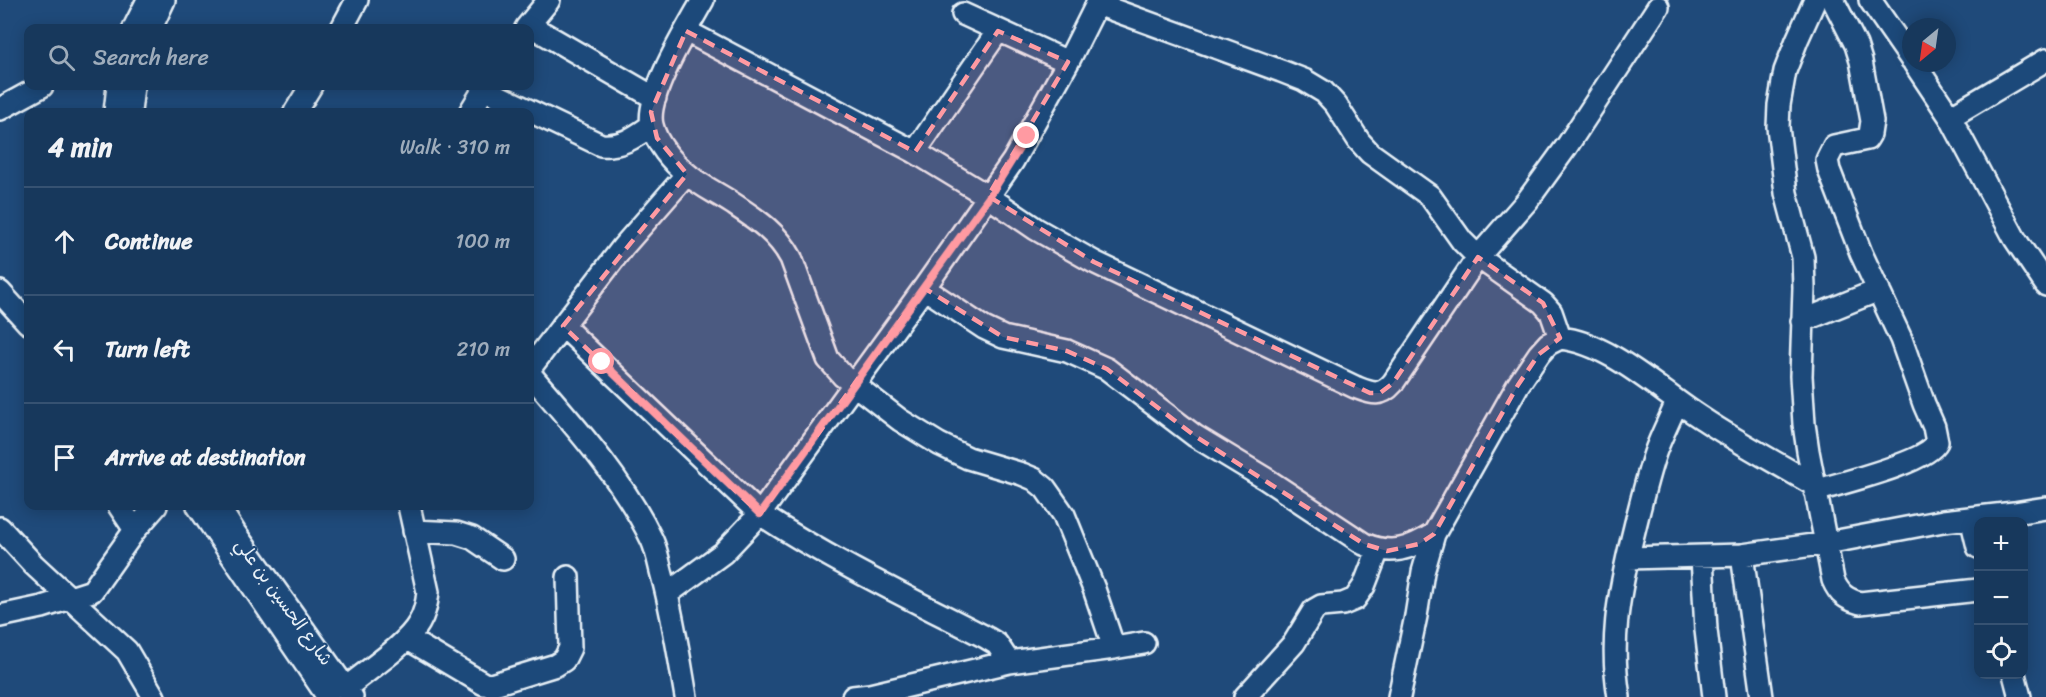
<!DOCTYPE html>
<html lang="en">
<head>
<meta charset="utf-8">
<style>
  :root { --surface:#17385c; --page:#203f62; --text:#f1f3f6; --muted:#9eacbb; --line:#365272 }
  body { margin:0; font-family:Sriracha,"Playpen Sans Arabic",sans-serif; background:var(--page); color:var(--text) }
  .controls { position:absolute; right:18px; bottom:18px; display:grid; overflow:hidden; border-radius:12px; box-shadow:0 3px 15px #0003 }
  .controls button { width:54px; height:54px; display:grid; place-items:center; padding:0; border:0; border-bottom:2px solid var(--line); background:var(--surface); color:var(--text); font:30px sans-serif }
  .compass { position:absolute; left:1902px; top:18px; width:54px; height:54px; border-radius:50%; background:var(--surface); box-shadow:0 3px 15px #0003; rotate:209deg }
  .stop { position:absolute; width:18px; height:18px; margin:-14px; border:4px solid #ff9aa2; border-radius:50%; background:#fff }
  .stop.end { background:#ff9aa2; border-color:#fff; box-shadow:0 2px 6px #0008 }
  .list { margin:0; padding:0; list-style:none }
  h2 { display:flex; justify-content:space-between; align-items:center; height:78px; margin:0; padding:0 24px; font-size:26px }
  h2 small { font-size:20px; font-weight:400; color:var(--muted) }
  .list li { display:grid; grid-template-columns:39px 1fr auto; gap:18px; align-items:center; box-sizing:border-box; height:108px; padding:0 24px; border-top:2px solid var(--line) }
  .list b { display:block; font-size:22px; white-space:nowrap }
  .list em { font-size:20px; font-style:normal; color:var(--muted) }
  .icon { flex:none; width:33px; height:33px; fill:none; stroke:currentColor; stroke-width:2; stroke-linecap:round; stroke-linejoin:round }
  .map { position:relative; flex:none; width:2046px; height:697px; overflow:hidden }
  .search { position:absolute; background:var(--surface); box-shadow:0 3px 15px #0003; left:24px; top:24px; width:510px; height:66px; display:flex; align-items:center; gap:15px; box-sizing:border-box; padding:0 21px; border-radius:12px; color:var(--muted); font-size:22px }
  .panel { position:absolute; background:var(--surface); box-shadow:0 3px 15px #0003; left:24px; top:108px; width:510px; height:402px; border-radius:12px }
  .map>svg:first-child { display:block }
</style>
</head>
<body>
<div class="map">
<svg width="2046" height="697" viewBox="0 0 2046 697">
  <rect width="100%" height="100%" fill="#1f4a7a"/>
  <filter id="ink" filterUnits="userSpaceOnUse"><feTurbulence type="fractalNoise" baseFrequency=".0167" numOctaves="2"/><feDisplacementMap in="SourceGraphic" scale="12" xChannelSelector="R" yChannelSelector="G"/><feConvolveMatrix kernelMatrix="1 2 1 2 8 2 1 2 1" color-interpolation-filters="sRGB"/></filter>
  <g filter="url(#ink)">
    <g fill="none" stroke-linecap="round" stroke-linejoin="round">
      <!-- minor casing -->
      <g stroke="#e8f1f8" stroke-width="26">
        <path id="minor" d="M 703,0 C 688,27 645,96 652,125 C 656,143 672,162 686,173 C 699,185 717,193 732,203 C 756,219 777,232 791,258 L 828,359 L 843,376 L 900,420 L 939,444 L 968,458 L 1022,474 L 1034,479 L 1045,488 L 1064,515 L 1094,589 L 1114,648
          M 1815,0 L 1797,40 L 1785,71 L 1779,105 L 1778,127 L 1786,193 L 1803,257 L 1804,288 L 1801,376 L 1804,424 L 1808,451 L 1833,580 C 1839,594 1846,599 1860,603 L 1978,590
          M 1870,0 L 1911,59
          M 1097,4 L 1281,71 L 1304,80 L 1324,92 L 1336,105 L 1359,141 L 1370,153 L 1430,196 L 1462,241 L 1478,257 L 1543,303 L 1551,312 L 1560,338
          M 963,14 L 1068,62
          M 529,25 L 655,98
          M 134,28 L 148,0
          M 151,28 L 164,0
          M 342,28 L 357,0
          M 526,28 L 549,0
          M 686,31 L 915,152 L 989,197 L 1036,229 L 1094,262 L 1355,387 C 1371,393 1380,398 1393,383 L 1478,257 L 1527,201 L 1567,146 L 1658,7
          M 1914,63 L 1950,117 L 2015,239 L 2046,285
          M 484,89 L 601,145 C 622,147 635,137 652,125
          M 0,109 L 42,86
          M 115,112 L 118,86
          M 130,112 L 133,86
          M 295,112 L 311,86
          M 470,112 L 486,86
          M 1950,117 L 2046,60
          M 915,152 L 998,31
          M 924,288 L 984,328 L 1003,337 L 1067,351 L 1107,369 L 1195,436 L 1266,479 L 1364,544 C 1391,556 1410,549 1434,534
          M 0,292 L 28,323
          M 1802,321 L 1879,290
          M 563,326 L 760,514 C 832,561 911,599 987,638 L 997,644 L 1009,662
          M 530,368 L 623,247 L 687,174
          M 530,374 C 573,424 623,479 652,540 C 657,551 659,564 662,575 C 673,615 679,656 686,697
          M 1815,491 C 1840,483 1927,463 1937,442 L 1934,427 L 1924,404 L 1901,339 L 1861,253 L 1829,170 L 1827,160 L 1834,146 L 1867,139 L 1870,134 L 1872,121 L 1861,61 L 1856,45 L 1833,0
          M 119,506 L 135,530
          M 198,506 L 328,697
          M 218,506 L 235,533 L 352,697
          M 1971,518 L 1978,547
          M 0,528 L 34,565 L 127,651 L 154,697
          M 414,531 L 456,533 L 472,538 L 503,559
          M 1742,555 L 1762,697
          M 1702,557 L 1706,630 L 1714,697
          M 1628,558 L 1742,555 L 1827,543 L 1943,521 L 2014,513 L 2046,508
          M 667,594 L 723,553 L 760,514 L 924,288 L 1013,161 L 1068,62 L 1099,0
          M 0,616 L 42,607 L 92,591 L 135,530 L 156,506
          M 408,639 L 484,684 L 491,685 L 556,665 L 564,660 L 570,648 L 568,577
          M 2014,674 L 2020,697
          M 346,688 C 367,670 406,646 419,623 C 425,613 427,602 428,592 L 409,506
          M 853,697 L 870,695 L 1009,662 L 1114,648 L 1144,643
          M 1245,697 L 1294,643 L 1314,610 L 1321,606 L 1343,604 L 1355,599 L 1364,586 L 1378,550
          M 1399,697 L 1416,616 L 1423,572 L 1434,534 L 1518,385 L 1539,354 L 1548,344 L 1560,338 C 1611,343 1660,392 1703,419 C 1739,443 1777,463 1814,485
          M 1619,697 C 1610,643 1618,599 1630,547 C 1638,515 1645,483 1655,453 C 1661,436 1670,419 1677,402"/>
      </g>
      <!-- minor -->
      <use href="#minor" stroke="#1f4a7a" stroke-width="21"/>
    </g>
  </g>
  <g fill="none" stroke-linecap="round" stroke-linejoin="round" filter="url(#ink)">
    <!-- route -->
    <path stroke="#ff9aa2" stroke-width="8" d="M 602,362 L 760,514 L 989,197 L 1027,136"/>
  </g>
  <!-- marked area -->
  <path fill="#ff9aa2" fill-opacity="0.2" stroke="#ff9aa2" stroke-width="4.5" stroke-dasharray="12 8" stroke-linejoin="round" d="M 686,31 L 915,152 L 998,31 L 1068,62 L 988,196 L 1094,262 L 1370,393 L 1380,393 L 1393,383 L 1478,257 L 1543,303 L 1560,338 L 1539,354 L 1518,385 L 1434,534 L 1419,544 L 1387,551 L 1364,544 L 1195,436 L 1107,369 L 1067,351 L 1003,337 L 924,288 L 760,514 L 563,326 L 687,174 L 657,138 L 651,112 Z"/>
  <g text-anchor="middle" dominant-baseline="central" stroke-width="4.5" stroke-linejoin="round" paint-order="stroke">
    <!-- street labels -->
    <g font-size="18" fill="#e8f1f8" stroke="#1f4a7a">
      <text transform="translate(284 602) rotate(54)">شارع الحسين بن علي</text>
    </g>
  </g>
</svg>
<div class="controls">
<button>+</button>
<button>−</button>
<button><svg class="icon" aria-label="locate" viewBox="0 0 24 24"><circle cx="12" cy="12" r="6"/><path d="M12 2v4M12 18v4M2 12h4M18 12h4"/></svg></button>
</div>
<svg class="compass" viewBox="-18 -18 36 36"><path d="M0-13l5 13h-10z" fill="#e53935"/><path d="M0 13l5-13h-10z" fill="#9eacbb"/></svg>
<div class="stop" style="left:602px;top:362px"></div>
<div class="stop end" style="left:1027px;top:136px"></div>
<div class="search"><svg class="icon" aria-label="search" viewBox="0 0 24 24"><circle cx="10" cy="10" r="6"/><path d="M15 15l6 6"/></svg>Search here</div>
<section class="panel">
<h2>4 min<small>Walk · 310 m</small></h2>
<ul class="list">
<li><svg class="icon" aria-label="ahead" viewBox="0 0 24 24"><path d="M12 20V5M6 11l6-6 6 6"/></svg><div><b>Continue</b></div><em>100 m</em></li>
<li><svg class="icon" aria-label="left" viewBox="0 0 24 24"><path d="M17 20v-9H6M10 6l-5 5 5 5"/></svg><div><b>Turn left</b></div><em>210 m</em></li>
<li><svg class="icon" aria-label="arrive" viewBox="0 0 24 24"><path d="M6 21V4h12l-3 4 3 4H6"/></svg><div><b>Arrive at destination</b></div></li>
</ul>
</section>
</div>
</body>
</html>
